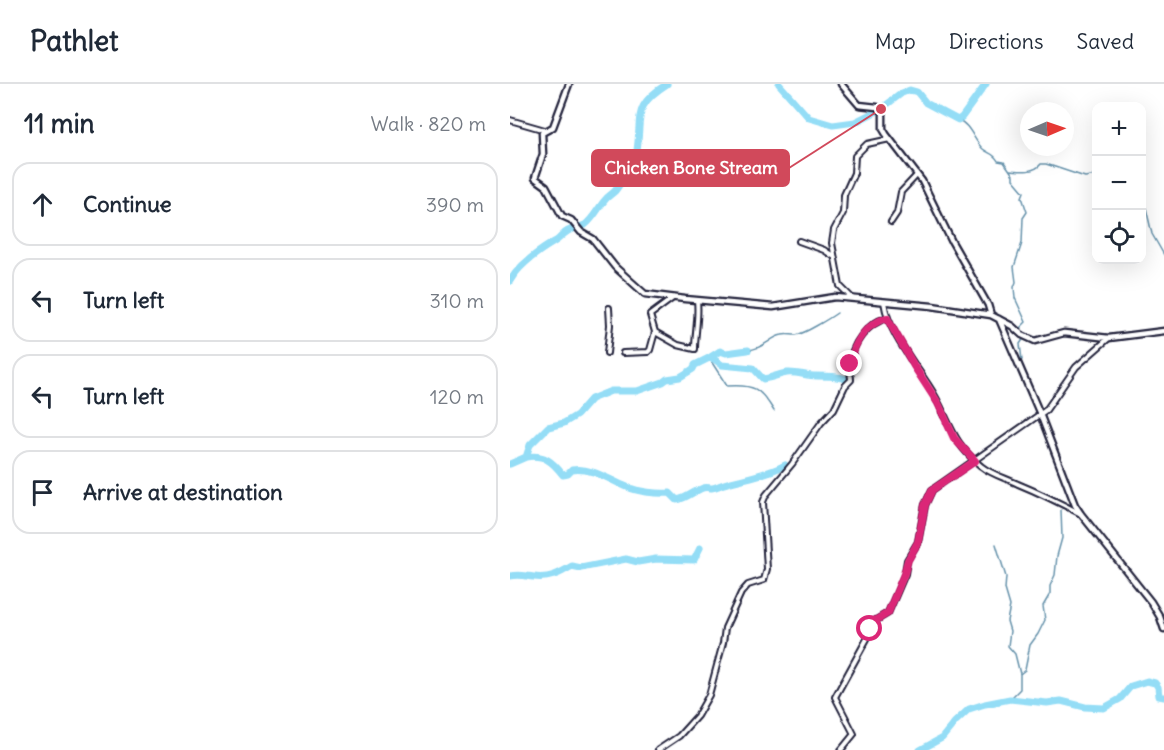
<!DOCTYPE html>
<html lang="en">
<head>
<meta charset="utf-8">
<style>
  :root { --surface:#fff; --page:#f2f2f3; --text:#1f2937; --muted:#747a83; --line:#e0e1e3 }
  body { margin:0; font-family:Delius,sans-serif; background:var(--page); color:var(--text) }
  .controls { position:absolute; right:18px; top:18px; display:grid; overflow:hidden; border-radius:12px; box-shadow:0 6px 24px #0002 }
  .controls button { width:54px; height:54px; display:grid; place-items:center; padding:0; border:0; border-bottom:2px solid var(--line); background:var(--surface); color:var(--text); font:30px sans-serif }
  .compass { position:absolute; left:510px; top:18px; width:54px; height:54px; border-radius:50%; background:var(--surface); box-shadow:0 6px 24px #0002; rotate:88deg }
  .stop { position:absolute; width:18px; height:18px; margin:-14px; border:4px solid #db2777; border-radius:50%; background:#fff }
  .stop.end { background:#db2777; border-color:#fff; box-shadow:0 2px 6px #0008 }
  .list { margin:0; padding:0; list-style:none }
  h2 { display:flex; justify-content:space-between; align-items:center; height:78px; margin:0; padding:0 24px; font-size:26px }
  h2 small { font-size:20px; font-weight:400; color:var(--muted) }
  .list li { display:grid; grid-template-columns:39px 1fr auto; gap:18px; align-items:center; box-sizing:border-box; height:84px; margin:0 12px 12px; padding:0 12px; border:2px solid var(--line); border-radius:18px }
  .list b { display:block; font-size:22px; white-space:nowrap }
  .list em { font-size:20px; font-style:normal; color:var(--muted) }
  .icon { flex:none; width:33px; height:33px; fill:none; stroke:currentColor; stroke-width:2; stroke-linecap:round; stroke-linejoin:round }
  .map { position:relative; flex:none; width:654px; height:666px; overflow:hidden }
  header { display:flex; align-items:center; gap:36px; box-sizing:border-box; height:84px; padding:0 30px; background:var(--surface); border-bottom:2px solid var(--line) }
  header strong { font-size:28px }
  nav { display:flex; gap:33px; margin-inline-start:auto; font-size:21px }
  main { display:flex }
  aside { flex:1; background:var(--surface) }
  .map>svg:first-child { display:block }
</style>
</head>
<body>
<header>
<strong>Pathlet</strong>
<nav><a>Map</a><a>Directions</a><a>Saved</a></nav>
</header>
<main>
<aside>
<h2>11 min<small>Walk · 820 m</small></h2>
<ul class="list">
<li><svg class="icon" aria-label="ahead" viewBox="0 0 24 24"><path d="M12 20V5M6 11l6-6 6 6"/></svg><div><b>Continue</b></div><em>390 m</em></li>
<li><svg class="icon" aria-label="left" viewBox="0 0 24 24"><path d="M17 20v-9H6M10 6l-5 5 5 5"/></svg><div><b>Turn left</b></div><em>310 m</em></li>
<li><svg class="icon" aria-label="left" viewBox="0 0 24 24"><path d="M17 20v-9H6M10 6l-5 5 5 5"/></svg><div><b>Turn left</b></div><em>120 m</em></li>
<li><svg class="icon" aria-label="arrive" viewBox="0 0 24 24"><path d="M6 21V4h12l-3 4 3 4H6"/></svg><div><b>Arrive at destination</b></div></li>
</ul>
</aside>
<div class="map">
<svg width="654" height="666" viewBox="0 0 654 666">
  <rect width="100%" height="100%" fill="#fff"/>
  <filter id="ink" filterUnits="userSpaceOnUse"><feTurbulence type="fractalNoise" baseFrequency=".0167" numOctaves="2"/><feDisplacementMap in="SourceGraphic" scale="12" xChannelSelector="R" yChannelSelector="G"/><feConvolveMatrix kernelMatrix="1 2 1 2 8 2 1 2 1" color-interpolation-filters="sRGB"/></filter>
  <g filter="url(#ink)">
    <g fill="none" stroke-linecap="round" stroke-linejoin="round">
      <!-- stream -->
      <path stroke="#6692ab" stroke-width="1.5" d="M 448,36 C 460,40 464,57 473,65 C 479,70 484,69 488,77 L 494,78 L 503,91 L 503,95 L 514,108 L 512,113 L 517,128 L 513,134 L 512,159 L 504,183 L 506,198 L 504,203 L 505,214 L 516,238 L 510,244 L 512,248
        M 500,86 C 511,87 524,89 531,80 L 536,80 L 575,93 L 586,91
        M 632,121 L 636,124 L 642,150 L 654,171
        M 238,266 C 256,264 260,253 272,251 C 277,250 281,251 286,251 C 294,250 320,234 327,229
        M 199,274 L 217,302 C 244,300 250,304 264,327
        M 512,276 L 510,260 L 514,254
        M 486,460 L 496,493 L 495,505 L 500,522 L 497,537 L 500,547 L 498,562 L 505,570 L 510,590
        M 500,615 L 510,605 L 510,590 L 515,586 L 520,561 L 528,550 L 535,536 L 533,522 L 540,510 L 540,502 L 545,491 L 547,472 L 552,454 L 551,426"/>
      <!-- river -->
      <path stroke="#94ddf6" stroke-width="7" d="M 269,0 L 299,34 L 323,41 L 345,38 L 371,25 L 392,9 L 400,6 L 407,8 L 416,19 L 448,36 L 452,33 L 476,0
        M 0,197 C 9,181 29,167 44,158 C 49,156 52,150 58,147 C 63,144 69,144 75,141 C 84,134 88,124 95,116 C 98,112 102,110 105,107 C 113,96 125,80 127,66 C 132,33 122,22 157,0
        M 199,274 L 210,267 L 216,269 L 238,266
        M 16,373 C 34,370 42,377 53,391 L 58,390 L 62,386 C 82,383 99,396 117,403 C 129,408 147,410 160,409 L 167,416 C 176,415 184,407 193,404 C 196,403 199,404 202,404 C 206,404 208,402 211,401 C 233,394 255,392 275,381
        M 0,380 L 16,373 L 20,361 L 38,343 L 54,339 L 67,331 L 81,315 L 101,307 L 127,307 L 153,298 L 157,295 L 170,293 L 183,285 L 185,281 L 199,274 L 204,275 L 212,281 L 243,284 L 253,295 C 263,294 268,290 277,289 C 287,288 296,292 306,292 C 319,292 327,292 340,296
        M 0,492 C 12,490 14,492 24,493 C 39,495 49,490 62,482 L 71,484 L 116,475 L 128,478 L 146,475 L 184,476 L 190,464
        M 410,666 L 432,654 L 445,638 L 459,625 L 475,620 L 500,615 L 537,619 L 551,617 L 575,623 L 594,624 L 610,615 L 621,602 L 637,597 L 645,599 L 648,603 L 649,612 L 654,613"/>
      <!-- minor casing -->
      <g stroke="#22223b" stroke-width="8">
        <path id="minor" d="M 0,36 L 35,46
          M 381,138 L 387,129 L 391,108 L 407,91
          M 289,157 L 314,166 L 323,172
          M 342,214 L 330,202 L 322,159 L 324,146 L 333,129 L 334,111 L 344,89 L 345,72 L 357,60 L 380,55
          M 374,218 C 379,250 402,275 419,302 C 439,332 440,358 471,382 C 482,391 496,394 508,400 C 530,409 550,419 571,430
          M 145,248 L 168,261 L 185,265 C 185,248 189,233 187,216
          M 97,269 L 100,241 L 99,224
          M 113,269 L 138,268 L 140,266 L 145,248 L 140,231 L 163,214
          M 148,666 L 169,652 L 187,632 L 199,611 L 213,559 L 215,544 L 231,509 L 238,501 L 254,496 L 257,485 L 253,418 L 256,411 L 282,380 L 311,339 L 324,325 L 335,302 L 341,296 C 341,291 339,286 340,281 C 341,261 357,239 377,234
          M 331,666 L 344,650 L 325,613 L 358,553 L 363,538 L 378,529 L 395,490 L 397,476 L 408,458 L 415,421 L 422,406 L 536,326 L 566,283 L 599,254"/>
      </g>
      <!-- tertiary casing -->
      <g stroke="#22223b" stroke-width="9">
        <path id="tertiary" d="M 59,0 L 43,43 L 32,49 L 33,70 L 25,94 L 36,102 L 52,132 L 61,136 L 71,148 L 83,155 L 105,183 L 135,210 L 175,215 L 263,223 L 325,213 L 422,222 L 481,231 L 502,242 L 512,251 L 525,257 L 554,249 L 599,254 L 654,247
          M 331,0 L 349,21 L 367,23 L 373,28 L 373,45 L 376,50 L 412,97 L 442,158 L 478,221 L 481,231
          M 489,235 L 530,330 L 565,421 L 571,430 L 641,518 L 650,533 L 654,545"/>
      </g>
      <!-- minor -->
      <use href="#minor" stroke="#fff" stroke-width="4"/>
      <!-- tertiary -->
      <use href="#tertiary" stroke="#fff" stroke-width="4.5"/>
    </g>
  </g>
  <g fill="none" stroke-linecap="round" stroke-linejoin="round" filter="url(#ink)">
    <!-- route -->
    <path stroke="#db2777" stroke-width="8" d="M 340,280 C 344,259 355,240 377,234 L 404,282 L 428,319 L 444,354 L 465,377 L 422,406 L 415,421 L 408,458 L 398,476 L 394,490 L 378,529 L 363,538 L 360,545"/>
  </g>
  <!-- callouts -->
  <path fill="none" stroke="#d1495b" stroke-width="2" d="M371 25L279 84"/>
  <circle fill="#d1495b" stroke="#fff" stroke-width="2" cx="371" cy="25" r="6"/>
  <rect fill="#d1495b" stroke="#d1495b" stroke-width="2" x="82" y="66" width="197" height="36" rx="6"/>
  <g font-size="18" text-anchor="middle" font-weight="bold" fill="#fff">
    <text x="181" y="90">Chicken Bone Stream</text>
  </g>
</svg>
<div class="controls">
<button>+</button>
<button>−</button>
<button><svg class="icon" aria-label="locate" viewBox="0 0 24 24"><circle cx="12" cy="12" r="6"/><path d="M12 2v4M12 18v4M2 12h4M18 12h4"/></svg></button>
</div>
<svg class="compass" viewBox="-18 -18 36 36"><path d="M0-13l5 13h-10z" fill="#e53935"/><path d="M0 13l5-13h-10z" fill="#747a83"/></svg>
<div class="stop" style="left:360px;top:545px"></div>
<div class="stop end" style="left:340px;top:280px"></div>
</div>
</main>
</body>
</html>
